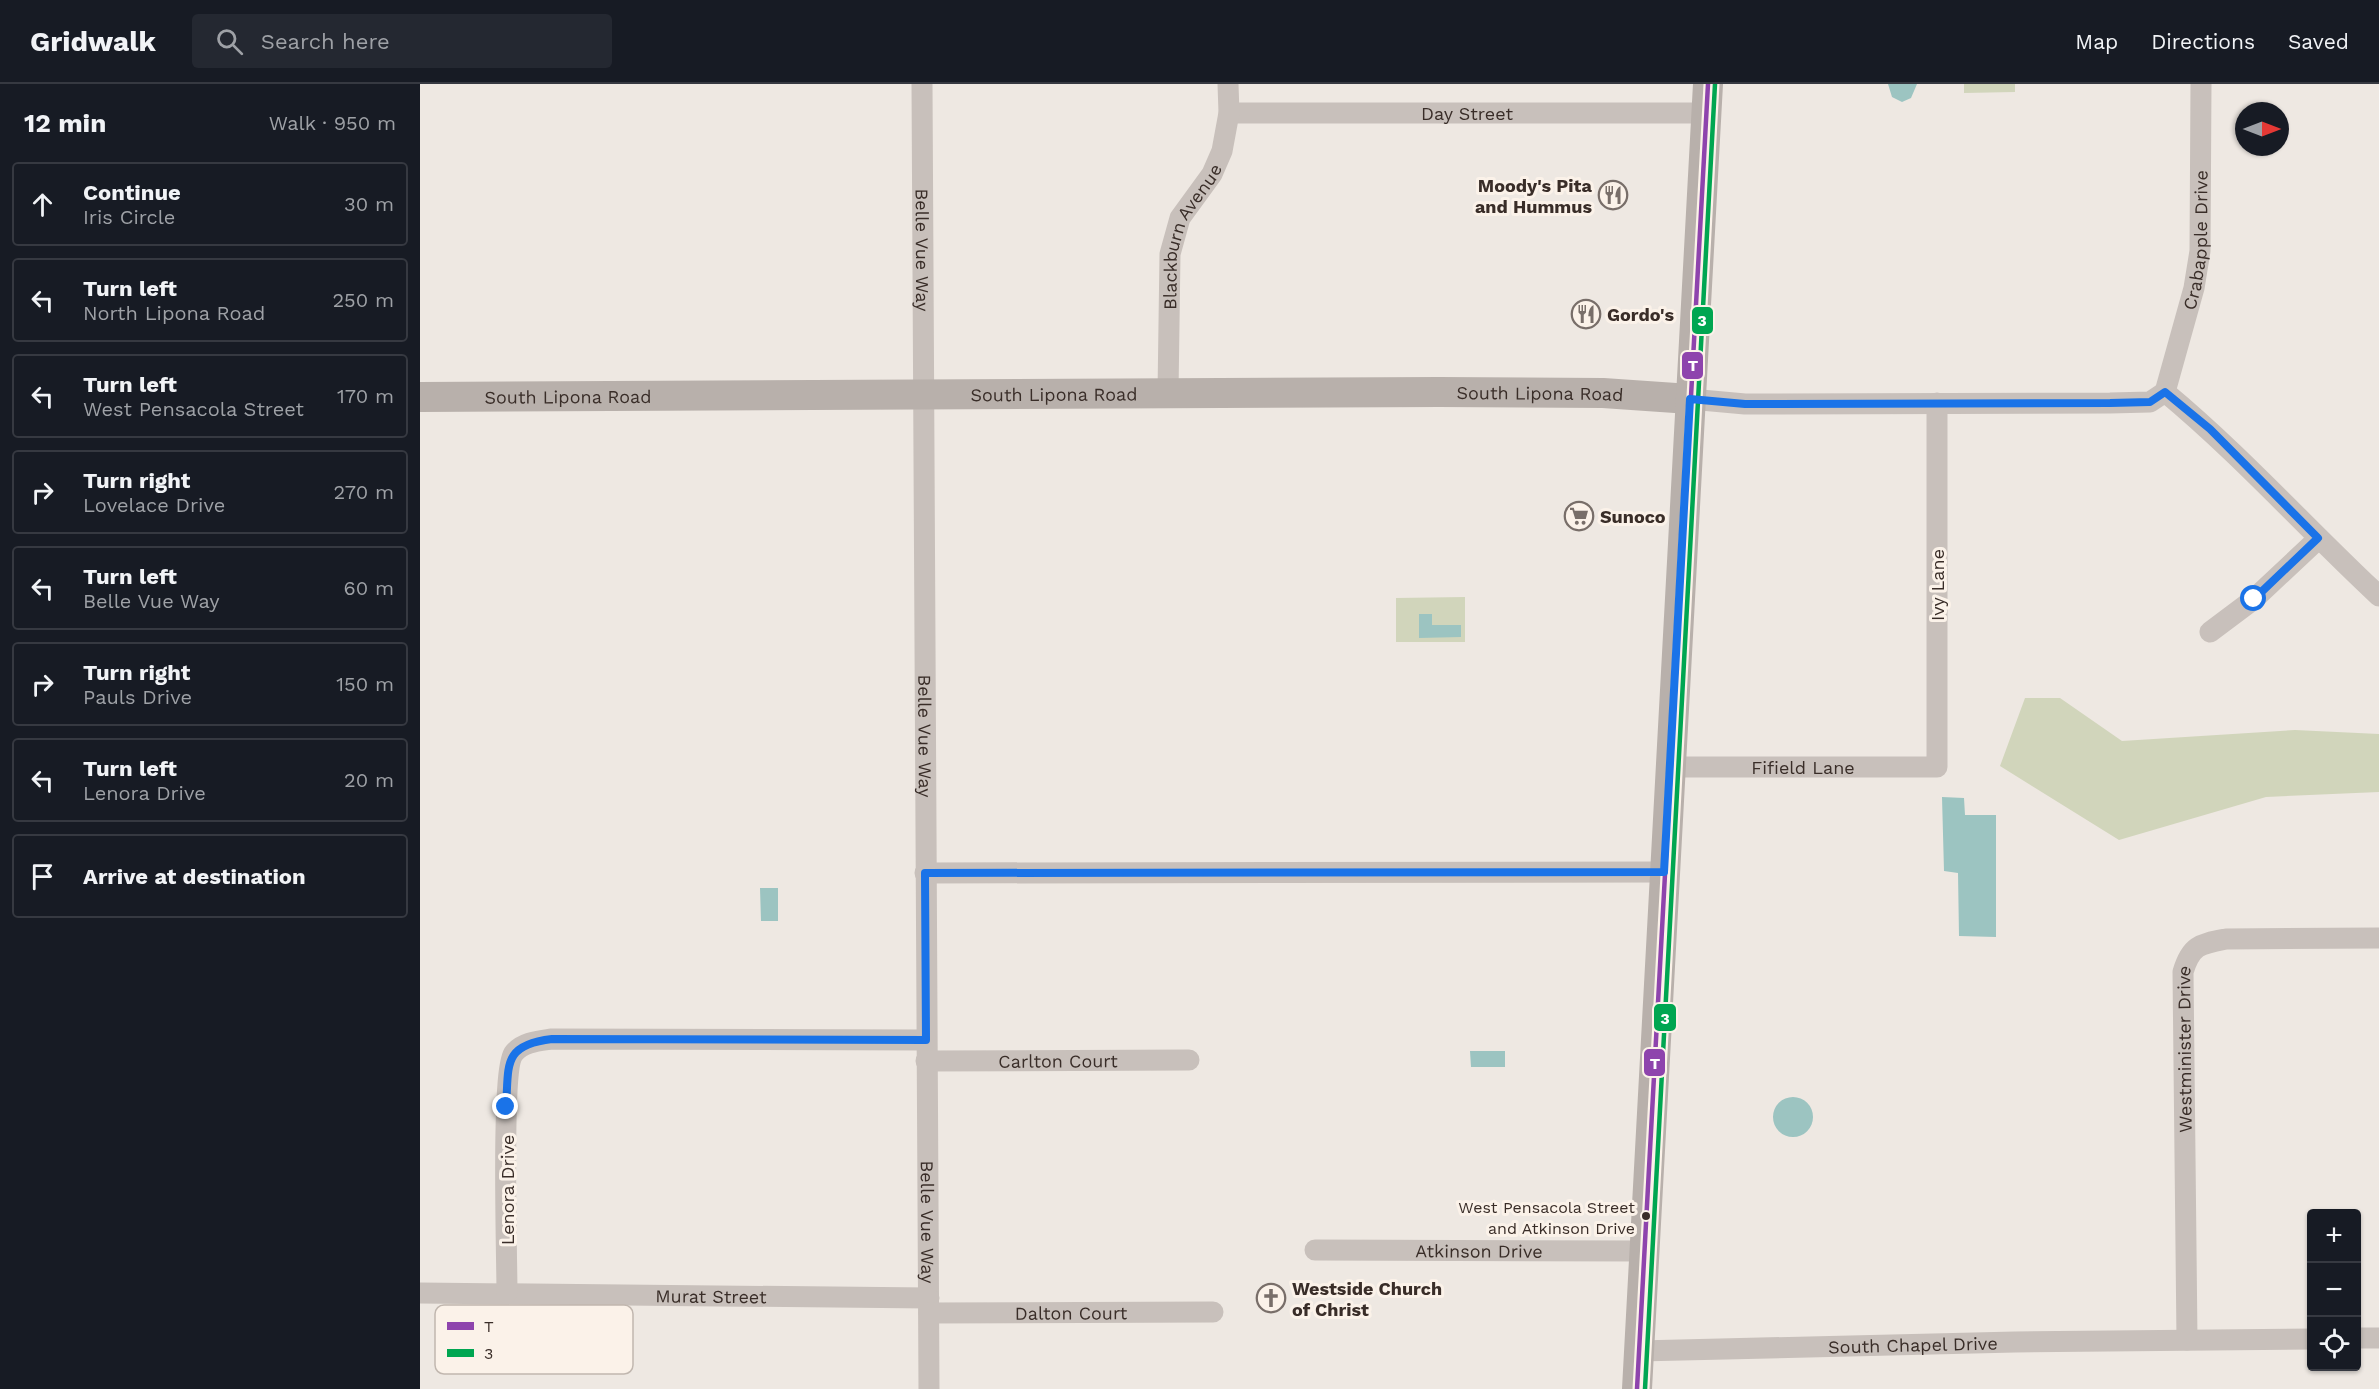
<!DOCTYPE html>
<html lang="en">
<head>
<meta charset="utf-8">
<style>
  :root { --surface:#171b24; --page:#242831; --text:#f1f3f6; --muted:#9ea1a6; --line:#363941 }
  body { margin:0; font-family:"Work Sans",sans-serif; background:var(--page); color:var(--text) }
  .controls { position:absolute; right:18px; bottom:18px; display:grid; overflow:hidden; border-radius:6px; box-shadow:0 2px 4px #0004 }
  .controls button { width:54px; height:54px; display:grid; place-items:center; padding:0; border:0; border-bottom:2px solid var(--line); background:var(--surface); color:var(--text); font:30px sans-serif }
  .compass { position:absolute; left:1815px; top:18px; width:54px; height:54px; border-radius:50%; background:var(--surface); box-shadow:0 2px 4px #0004; rotate:90deg }
  .stop { position:absolute; width:18px; height:18px; margin:-14px; border:4px solid #1a73e8; border-radius:50%; background:#fff }
  .stop.end { background:#1a73e8; border-color:#fff; box-shadow:0 2px 6px #0008 }
  .list { margin:0; padding:0; list-style:none }
  h2 { display:flex; justify-content:space-between; align-items:center; height:78px; margin:0; padding:0 24px; font-size:26px }
  h2 small { font-size:20px; font-weight:400; color:var(--muted) }
  .list li { display:grid; grid-template-columns:39px 1fr auto; gap:18px; align-items:center; box-sizing:border-box; height:84px; margin:0 12px 12px; padding:0 12px; border:2px solid var(--line); border-radius:6px }
  .list b { display:block; font-size:22px; white-space:nowrap }
  .list p { margin:0; font-size:20px; white-space:nowrap; color:var(--muted) }
  .list em { font-size:20px; font-style:normal; color:var(--muted) }
  .icon { flex:none; width:33px; height:33px; fill:none; stroke:currentColor; stroke-width:2; stroke-linecap:round; stroke-linejoin:round }
  .map { position:relative; flex:none; width:1959px; height:1305px; overflow:hidden }
  header { display:flex; align-items:center; gap:36px; box-sizing:border-box; height:84px; padding:0 30px; background:var(--surface); border-bottom:2px solid var(--line) }
  header strong { font-size:28px }
  nav { display:flex; gap:33px; margin-inline-start:auto; font-size:21px }
  .search { width:420px; height:54px; background:var(--page); display:flex; align-items:center; gap:15px; box-sizing:border-box; padding:0 21px; border-radius:6px; color:var(--muted); font-size:22px }
  main { display:flex }
  aside { flex:1; background:var(--surface) }
  .map>svg:first-child { display:block }
</style>
</head>
<body>
<header>
<strong>Gridwalk</strong>
<div class="search"><svg class="icon" aria-label="search" viewBox="0 0 24 24"><circle cx="10" cy="10" r="6"/><path d="M15 15l6 6"/></svg>Search here</div>
<nav><a>Map</a><a>Directions</a><a>Saved</a></nav>
</header>
<main>
<aside>
<h2>12 min<small>Walk · 950 m</small></h2>
<ul class="list">
<li><svg class="icon" aria-label="ahead" viewBox="0 0 24 24"><path d="M12 20V5M6 11l6-6 6 6"/></svg><div><b>Continue</b><p>Iris Circle</p></div><em>30 m</em></li>
<li><svg class="icon" aria-label="left" viewBox="0 0 24 24"><path d="M17 20v-9H6M10 6l-5 5 5 5"/></svg><div><b>Turn left</b><p>North Lipona Road</p></div><em>250 m</em></li>
<li><svg class="icon" aria-label="left" viewBox="0 0 24 24"><path d="M17 20v-9H6M10 6l-5 5 5 5"/></svg><div><b>Turn left</b><p>West Pensacola Street</p></div><em>170 m</em></li>
<li><svg class="icon" aria-label="right" viewBox="0 0 24 24"><path d="M7 20v-9h11M14 6l5 5-5 5"/></svg><div><b>Turn right</b><p>Lovelace Drive</p></div><em>270 m</em></li>
<li><svg class="icon" aria-label="left" viewBox="0 0 24 24"><path d="M17 20v-9H6M10 6l-5 5 5 5"/></svg><div><b>Turn left</b><p>Belle Vue Way</p></div><em>60 m</em></li>
<li><svg class="icon" aria-label="right" viewBox="0 0 24 24"><path d="M7 20v-9h11M14 6l5 5-5 5"/></svg><div><b>Turn right</b><p>Pauls Drive</p></div><em>150 m</em></li>
<li><svg class="icon" aria-label="left" viewBox="0 0 24 24"><path d="M17 20v-9H6M10 6l-5 5 5 5"/></svg><div><b>Turn left</b><p>Lenora Drive</p></div><em>20 m</em></li>
<li><svg class="icon" aria-label="arrive" viewBox="0 0 24 24"><path d="M6 21V4h12l-3 4 3 4H6"/></svg><div><b>Arrive at destination</b></div></li>
</ul>
</aside>
<div class="map">
<svg width="1959" height="1305" viewBox="0 0 1959 1305">
  <rect width="100%" height="100%" fill="#eee8e2"/>
  <!-- green -->
  <path fill="#d1d5bb" d="M 1544,0 L 1595,0 L 1595,8 L 1544,9 Z
    M 1045,513 L 1045,558 L 976,558 L 976,514 Z
    M 1605,614 L 1640,614 L 1702,657 L 1875,646 L 1959,650 L 1959,708 L 1846,713 L 1699,756 L 1580,682 Z"/>
  <!-- water -->
  <path fill="#9cc4c1" d="M 1468,0 L 1497,0 L 1491,14 L 1482,18 L 1472,13 Z
    M 999,530 L 1012,530 L 1012,541 L 1041,541 L 1041,553 L 999,554 Z
    M 1522,713 L 1544,714 L 1545,731 L 1576,731 L 1576,853 L 1539,852 L 1538,789 L 1524,787 Z
    M 340,804 L 358,804 L 358,837 L 341,837 Z
    M 1050,967 L 1085,967 L 1085,983 L 1051,983 Z
    M1353 1033a20 20 0 1 1 40 0a20 20 0 1 1-40 0Z"/>
  <g fill="none" stroke-linecap="round" stroke-linejoin="round">
    <!-- street -->
    <g stroke="#c8c0bb" stroke-width="21">
      <path id="s1" d="M 502,0 L 509,1305"/>
      <path id="s2" d="M 809,29 L 1286,29"/>
      <path id="s3" d="M 1745,308 L 1774,204 L 1780,167 L 1781,0"/>
      <path d="M 1745,308 C 1821,371 1887,445 1959,512"/>
      <path id="s4" d="M 748,309 L 750,170 L 760,134 L 792,90 L 802,67 L 809,29 L 808,0"/>
      <path d="M 1270,315 L 1325,320 L 1690,319 L 1730,318 L 1745,308"/>
      <path d="M 1790,548 L 1834,515 L 1898,455"/>
      <path id="s5" d="M 1249,683 L 1517,683 L 1517,319"/>
      <path d="M 505,789 L 1243,788"/>
      <path id="s6" d="M 506,977 L 769,976"/>
      <path id="s7" d="M 895,1166 L 1223,1167"/>
      <path id="s8" d="M 0,1209 L 509,1214"/>
      <path d="M 87,1209 C 87,1175 81,984 94,969 C 103,958 119,957 132,955 L 506,956"/>
      <path id="s9" d="M 509,1229 L 793,1228"/>
      <path d="M 1936,1254 L 1959,1254"/>
      <path id="s10" d="M 1767,1256 L 1763,888 C 1771,861 1780,860 1806,855 L 1959,854"/>
      <path id="s11" d="M 1219,1267 L 1595,1258 L 1892,1255"/>
    </g>
    <!-- secondary -->
    <g stroke="#b8b0ab" stroke-width="30">
      <path id="s12" d="M 0,313 L 1019,308 L 1183,309 L 1270,315"/>
      <path d="M 1217,1305 L 1288,0"/>
    </g>
    <!-- bus-1 casing -->
    <g stroke="#fbf2e9" stroke-width="9">
      <path id="bus-1" d="M 1217,1305 L 1288,0"/>
    </g>
    <!-- bus-2 casing -->
    <g stroke="#fbf2e9" stroke-width="9">
      <path id="bus-2" d="M 1225,1305 L 1295,0"/>
    </g>
    <!-- bus-1 -->
    <use href="#bus-1" stroke="#8e44ad" stroke-width="4.5"/>
    <!-- bus-2 -->
    <use href="#bus-2" stroke="#00a651" stroke-width="4.5"/>
  </g>
  <g fill="none" stroke-linecap="round" stroke-linejoin="round">
    <!-- route -->
    <path stroke="#1a73e8" stroke-width="8" d="M 86,1023 C 89,981 82,961 132,955 L 506,956 L 505,789 L 1244,788 L 1270,315 L 1325,320 L 1690,319 L 1730,318 L 1745,308 L 1790,345 L 1898,454 L 1834,515"/>
  </g>
  <!-- icons -->
  <defs>
    <g id="restaurant-ring" transform="scale(1.5)"><circle r="9.5" fill="#fbf2e9" stroke="#786e69" stroke-width="1.5"/><path d="M-5-6h1v4h1v-4h1v4h1v-4h1v5L-1.5 .5V6h-2V.5L-5-1ZM5-6V6H3V1.5H1.5Q1.5-4 5-6Z" fill="#786e69"/></g>
    <g id="supermarket-ring" transform="scale(1.5)"><circle r="9.5" fill="#fbf2e9" stroke="#786e69" stroke-width="1.5"/><path d="M-6-5.5h2.5l.6 2H6L4.5 2H-2.5L-4.4-4H-6ZM-1.5 3.2a1.3 1.3 0 1 0 .1 0ZM3 3.2a1.3 1.3 0 1 0 .1 0Z" fill="#786e69"/></g>
    <g id="church-ring" transform="scale(1.5)"><circle r="9.5" fill="#fbf2e9" stroke="#786e69" stroke-width="1.5"/><path d="M-1.2-6h2.4v3.5h3.3v2.4h-3.3V6h-2.4V-.1h-3.3v-2.4h3.3Z" fill="#786e69"/></g>
  </defs>
  <g fill-rule="evenodd">
    <use href="#restaurant-ring" x="1193" y="111"/>
    <use href="#restaurant-ring" x="1166" y="230"/>
    <use href="#supermarket-ring" x="1159" y="432"/>
    <use href="#church-ring" x="851" y="1214"/>
  </g>
  <!-- markers -->
  <circle fill="#392d28" stroke="#fbf2e9" stroke-width="2" cx="1226" cy="1132" r="5"/>
  <g text-anchor="middle" dominant-baseline="central" stroke-width="6" stroke-linejoin="round" paint-order="stroke">
    <!-- bus labels -->
    <g font-size="16" fill="#392d28" stroke="#fbf2e9" text-anchor="end">
      <text x="1215" y="1123">West Pensacola Street<tspan x="1215" dy="21">and Atkinson Drive</tspan></text>
    </g>
    <!-- street labels -->
    <g font-size="18" fill="#392d28" stroke="#fbf2e9">
      <text stroke="none"><textPath href="#s2" startOffset="238">Day Street</textPath></text>
      <text stroke="none"><textPath href="#s4" startOffset="162">Blackburn Avenue</textPath></text>
      <text stroke="none"><textPath href="#s3" startOffset="156">Crabapple Drive</textPath></text>
      <text stroke="none"><textPath href="#s1" startOffset="166">Belle Vue Way</textPath></text>
      <text stroke="none"><textPath href="#s12" startOffset="634">South Lipona Road</textPath></text>
      <text stroke="none"><textPath href="#s12" startOffset="1120">South Lipona Road</textPath></text>
      <text stroke="none"><textPath href="#s12" startOffset="148">South Lipona Road</textPath></text>
      <text transform="translate(1517 501) rotate(-90)">Ivy Lane</text>
      <text stroke="none"><textPath href="#s1" startOffset="652">Belle Vue Way</textPath></text>
      <text stroke="none"><textPath href="#s5" startOffset="134">Fifield Lane</textPath></text>
      <text stroke="none"><textPath href="#s10" startOffset="291">Westminister Drive</textPath></text>
      <text stroke="none"><textPath href="#s6" startOffset="132">Carlton Court</textPath></text>
      <text transform="translate(87 1106) rotate(-90)">Lenora Drive</text>
      <text stroke="none"><textPath href="#s1" startOffset="1138">Belle Vue Way</textPath></text>
      <text stroke="none"><textPath href="#s7" startOffset="164">Atkinson Drive</textPath></text>
      <text stroke="none"><textPath href="#s8" startOffset="291">Murat Street</textPath></text>
      <text stroke="none"><textPath href="#s9" startOffset="142">Dalton Court</textPath></text>
      <text stroke="none"><textPath href="#s11" startOffset="274">South Chapel Drive</textPath></text>
    </g>
    <!-- poi labels -->
    <g font-size="18" font-weight="bold" fill="#392d28" stroke="#fbf2e9" text-anchor="start">
      <text x="1172" y="101" text-anchor="end">Moody's Pita<tspan x="1172" dy="21">and Hummus</tspan></text>
      <text x="1187" y="230">Gordo's</text>
      <text x="1180" y="432">Sunoco</text>
      <text x="872" y="1204">Westside Church<tspan x="872" dy="21">of Christ</tspan></text>
    </g>
  </g>
  <!-- legend -->
  <rect x="15" y="1221" width="198" height="69" rx="9" fill="#fbf2e9" stroke="#c1b7af" stroke-width="1.5"/>
  <rect x="27" y="1238" width="27" height="8" fill="#8e44ad"/>
  <rect x="27" y="1265" width="27" height="8" fill="#00a651"/>
  <g font-size="16" fill="#392d28">
    <text x="64" y="1248">T</text>
    <text x="64" y="1275">3</text>
  </g>
  <g stroke="#fbf2e9" stroke-width="2">
    <rect x="1271" y="222" width="23" height="29" rx="6" fill="#00a651"/>
    <rect x="1261" y="267" width="23" height="29" rx="6" fill="#8e44ad"/>
    <rect x="1233" y="919" width="24" height="29" rx="6" fill="#00a651"/>
    <rect x="1223" y="964" width="23" height="29" rx="6" fill="#8e44ad"/>
  </g>
  <g font-size="16" text-anchor="middle" font-weight="bold" fill="#fff">
    <text x="1282" y="242">3</text>
    <text x="1273" y="287">T</text>
    <text x="1245" y="940">3</text>
    <text x="1235" y="985">T</text>
  </g>
</svg>
<div class="controls">
<button>+</button>
<button>−</button>
<button><svg class="icon" aria-label="locate" viewBox="0 0 24 24"><circle cx="12" cy="12" r="6"/><path d="M12 2v4M12 18v4M2 12h4M18 12h4"/></svg></button>
</div>
<svg class="compass" viewBox="-18 -18 36 36"><path d="M0-13l5 13h-10z" fill="#e53935"/><path d="M0 13l5-13h-10z" fill="#9ea1a6"/></svg>
<div class="stop" style="left:1834px;top:515px"></div>
<div class="stop end" style="left:86px;top:1023px"></div>
</div>
</main>
</body>
</html>
